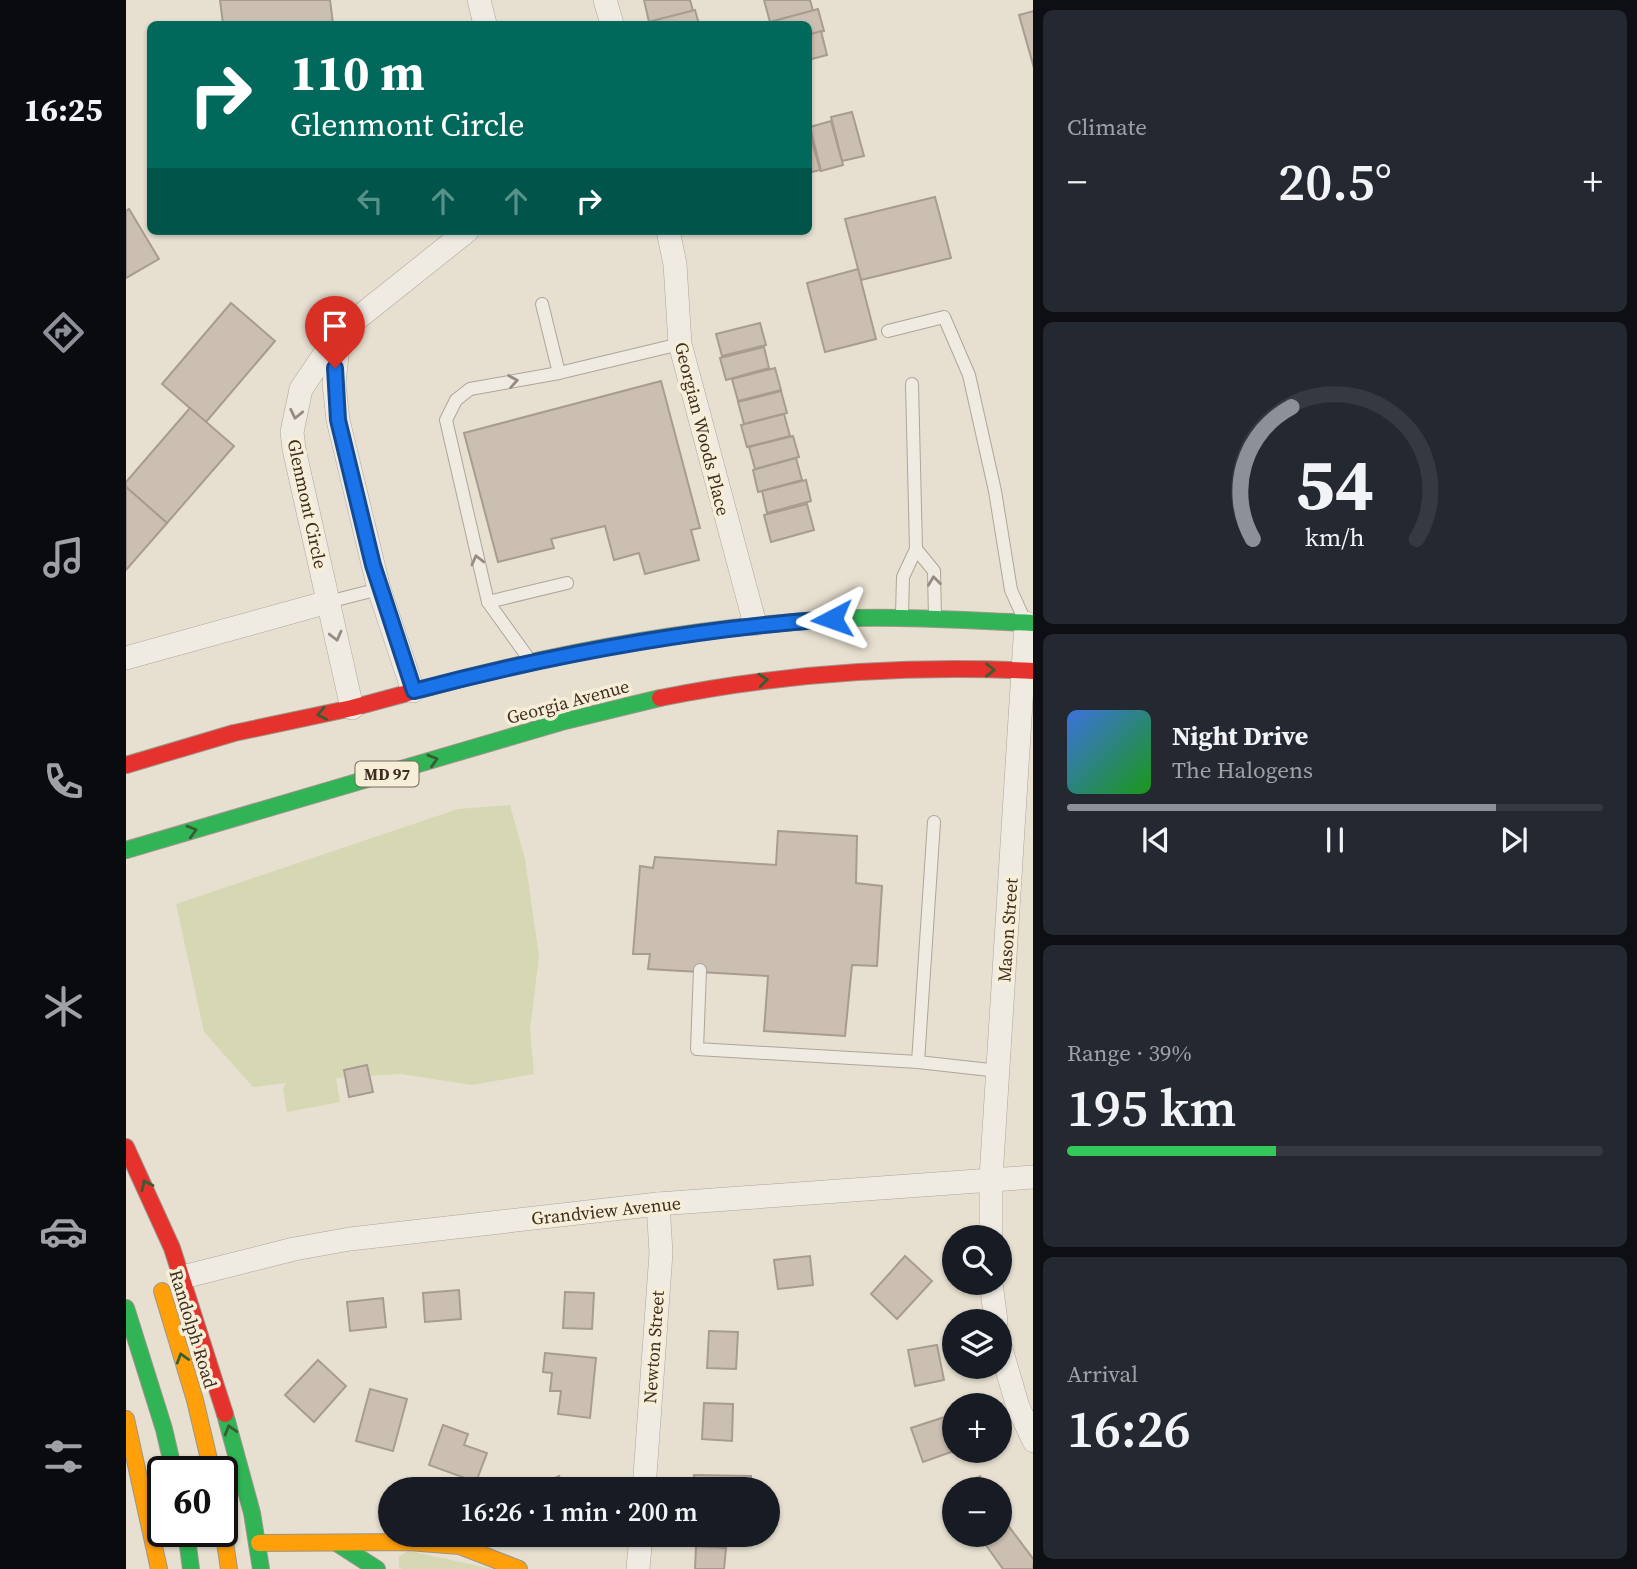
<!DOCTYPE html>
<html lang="en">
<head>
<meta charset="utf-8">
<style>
	:root { --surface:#171b24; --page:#242831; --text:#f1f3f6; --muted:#9ea1a6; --line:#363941; --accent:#8c9099 }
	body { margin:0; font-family:"Source Serif 4",serif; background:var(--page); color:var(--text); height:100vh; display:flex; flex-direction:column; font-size:26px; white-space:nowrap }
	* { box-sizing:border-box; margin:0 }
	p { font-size:23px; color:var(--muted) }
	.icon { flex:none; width:38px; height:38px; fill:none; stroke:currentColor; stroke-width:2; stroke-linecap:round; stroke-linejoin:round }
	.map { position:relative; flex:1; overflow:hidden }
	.sheet { display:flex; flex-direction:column; gap:10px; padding:10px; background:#0d0f14; width:604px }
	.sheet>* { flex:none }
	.banner { position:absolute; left:21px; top:21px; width:665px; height:214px; border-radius:10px; box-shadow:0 2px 5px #0004; background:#00695c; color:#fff; overflow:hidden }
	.fabs { position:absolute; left:816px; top:1225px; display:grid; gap:14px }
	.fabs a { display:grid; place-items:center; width:70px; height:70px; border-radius:50%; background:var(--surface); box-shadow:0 2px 5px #0004; font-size:35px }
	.speed { position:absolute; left:21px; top:1456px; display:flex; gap:14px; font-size:35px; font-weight:700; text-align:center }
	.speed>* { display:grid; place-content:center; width:91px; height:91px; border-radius:50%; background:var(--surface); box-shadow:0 2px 5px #0004; line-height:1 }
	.speed .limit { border:4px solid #111; border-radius:10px; background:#fff; color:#111 }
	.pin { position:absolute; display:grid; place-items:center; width:60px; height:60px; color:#fff; margin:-72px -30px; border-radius:50% 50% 50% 0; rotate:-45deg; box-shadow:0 0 7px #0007 }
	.pin .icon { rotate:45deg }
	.me { position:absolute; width:77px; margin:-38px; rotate:266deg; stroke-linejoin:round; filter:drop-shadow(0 0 5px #0008) }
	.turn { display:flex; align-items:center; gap:24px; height:147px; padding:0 28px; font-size:32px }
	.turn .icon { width:91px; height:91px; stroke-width:2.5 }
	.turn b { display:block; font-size:49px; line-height:60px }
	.lanes { display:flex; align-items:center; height:66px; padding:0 28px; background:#0003; justify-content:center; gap:35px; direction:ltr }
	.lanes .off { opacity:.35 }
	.big { font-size:52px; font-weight:600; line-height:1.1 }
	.sheet .tile { flex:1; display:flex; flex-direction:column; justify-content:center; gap:10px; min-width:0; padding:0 24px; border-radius:10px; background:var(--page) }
	.sheet .dial { align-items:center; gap:0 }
	.dial svg { height:182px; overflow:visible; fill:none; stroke:var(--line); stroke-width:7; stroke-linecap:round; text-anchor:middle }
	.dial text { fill:var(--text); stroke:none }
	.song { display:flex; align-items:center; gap:21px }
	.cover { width:84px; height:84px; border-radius:10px; background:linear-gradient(135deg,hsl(220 70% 55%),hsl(120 70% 35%)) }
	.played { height:7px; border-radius:4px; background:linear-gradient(90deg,var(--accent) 80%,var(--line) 80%) }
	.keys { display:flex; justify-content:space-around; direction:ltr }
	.heat { display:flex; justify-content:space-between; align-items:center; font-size:38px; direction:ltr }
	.charge { height:10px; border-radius:5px; background:linear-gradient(90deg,#34c759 39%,var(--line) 0) }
	.trip { position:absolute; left:252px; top:1477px; width:402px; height:70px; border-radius:35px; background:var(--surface); box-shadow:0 2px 5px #0004; font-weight:600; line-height:70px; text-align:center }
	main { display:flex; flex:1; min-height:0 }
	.tabs { display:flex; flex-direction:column; width:126px; justify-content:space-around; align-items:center; background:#090b0e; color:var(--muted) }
	.tabs .icon { width:49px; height:49px }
	.tabs .current { color:var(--accent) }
	.tabs b { font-size:32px; color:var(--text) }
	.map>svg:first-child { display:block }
	.green { fill:#d6d7b3 }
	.building { fill:#cbbfb2; stroke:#a89c90; stroke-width:2 }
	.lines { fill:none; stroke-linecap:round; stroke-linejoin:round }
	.lane-casing { stroke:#ada599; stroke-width:14 }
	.street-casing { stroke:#ada599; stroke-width:24 }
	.fast-casing { stroke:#9c958a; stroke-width:18 }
	.slow-casing { stroke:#9c958a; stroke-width:18 }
	.jam-casing { stroke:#9c958a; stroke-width:18 }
	.lane { stroke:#efebe3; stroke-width:12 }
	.street { stroke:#efebe3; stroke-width:23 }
	.fast { stroke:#30b455; stroke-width:16 }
	.slow { stroke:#ff9f0a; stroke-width:16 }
	.jam { stroke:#e5322d; stroke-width:16 }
	.oneway { stroke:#968c82 }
	.oneway2 { stroke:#385d33 }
	.route-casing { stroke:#114b97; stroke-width:18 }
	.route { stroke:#1a73e8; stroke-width:12 }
	.labels { text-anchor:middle; stroke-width:7; stroke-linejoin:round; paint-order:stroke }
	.shield { fill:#f7eed8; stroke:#756857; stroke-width:2 }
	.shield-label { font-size:16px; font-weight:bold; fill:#3d2e20 }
	.street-label { font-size:18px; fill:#3d2e20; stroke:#f7eed8 }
</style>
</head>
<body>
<main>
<nav class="tabs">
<b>16:25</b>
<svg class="icon current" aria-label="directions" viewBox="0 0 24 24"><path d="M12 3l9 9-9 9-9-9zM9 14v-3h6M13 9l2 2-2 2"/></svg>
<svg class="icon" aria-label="music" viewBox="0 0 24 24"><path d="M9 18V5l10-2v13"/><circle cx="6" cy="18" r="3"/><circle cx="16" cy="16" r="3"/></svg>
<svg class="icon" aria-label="phone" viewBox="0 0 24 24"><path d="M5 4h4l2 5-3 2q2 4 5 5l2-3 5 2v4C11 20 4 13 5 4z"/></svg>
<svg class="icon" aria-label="climate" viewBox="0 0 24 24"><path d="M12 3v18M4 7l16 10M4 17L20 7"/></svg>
<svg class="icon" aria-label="car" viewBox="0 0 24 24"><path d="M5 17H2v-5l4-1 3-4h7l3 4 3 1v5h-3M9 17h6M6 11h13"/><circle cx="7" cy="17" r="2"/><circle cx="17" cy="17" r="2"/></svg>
<svg class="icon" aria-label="filters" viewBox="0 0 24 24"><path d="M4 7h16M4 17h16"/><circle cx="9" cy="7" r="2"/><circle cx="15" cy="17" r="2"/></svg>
</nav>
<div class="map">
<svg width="908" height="1569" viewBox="0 0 908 1569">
	<rect width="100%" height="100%" fill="#e7e0d1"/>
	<!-- green -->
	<g class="green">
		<path d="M384 805 399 859 413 956 404 1030 408 1074 346 1085 275 1074 210 1078 214 1102 161 1112 157 1089 160 1083 127 1087 78 1032 50 904 332 809Z"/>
		<path d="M283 1551 367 1569H276L273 1567V1556Z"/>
	</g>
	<!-- building -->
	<g class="building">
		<path d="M94 0H204L207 24H97Z"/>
		<path d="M518 0H564L567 11 523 22Z"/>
		<path d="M638 0H684L687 11 644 22Z"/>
		<path d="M692 9 698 31 682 35V24H649L648 21Z"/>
		<path d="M569 10 573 24H526V21Z"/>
		<path d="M908 11V68L893 15Z"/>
		<path d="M695 31 701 55 682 60V35Z"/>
		<path d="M726 112 738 156 716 161 705 117Z"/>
		<path d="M705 121 717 165 695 171 684 127Z"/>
		<path d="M682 127 694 170 682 173Z"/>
		<path d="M809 197 825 258 735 280 719 219Z"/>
		<path d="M3 209 33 259 0 278V211Z"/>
		<path d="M732 269 750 339 699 352 681 283Z"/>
		<path d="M105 303 149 341 80 422 36 384Z"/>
		<path d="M634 323 640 345 596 356 590 334Z"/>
		<path d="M638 347 643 368 600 380 594 358Z"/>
		<path d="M649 368 655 390 612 401 606 379Z"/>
		<path d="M535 381 574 528 565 530 573 560 519 574 513 553 488 560 479 526 425 539 428 548 372 562 338 433Z"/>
		<path d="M655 391 661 413 618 424 612 402Z"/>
		<path d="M64 408 108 446 41 523 0 487V482Z"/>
		<path d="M658 414 664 436 621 447 615 425Z"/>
		<path d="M667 436 673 457 629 469 623 447Z"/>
		<path d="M670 458 676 480 632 492 627 470Z"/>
		<path d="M680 480 685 501 641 513 636 491Z"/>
		<path d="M0 487 41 523 0 570Z"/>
		<path d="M681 504 688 530 645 542 638 515Z"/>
		<path d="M652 831 731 836 730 883 756 886 751 966 726 965 719 1036 638 1031 642 976 522 969 524 954H507L514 866 527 868 529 857 650 865Z"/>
		<path d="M241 1065 247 1092 223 1097 218 1070Z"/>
		<path d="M684 1256 687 1285 652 1289 648 1260Z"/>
		<path d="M779 1256 806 1281 771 1319 745 1294Z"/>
		<path d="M333 1290 335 1319 299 1322 297 1293Z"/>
		<path d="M439 1292 468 1293 466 1329 437 1328Z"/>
		<path d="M257 1298 260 1327 224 1331 221 1302Z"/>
		<path d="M583 1331 612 1332 610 1369 581 1368Z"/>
		<path d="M811 1345 818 1380 789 1386 782 1350Z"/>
		<path d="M419 1353 470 1358 464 1418 432 1414 435 1391H424L426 1373 417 1372Z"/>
		<path d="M192 1360 220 1386 188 1422 159 1395Z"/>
		<path d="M244 1389 281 1399 267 1451 230 1441Z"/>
		<path d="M578 1403 607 1404 606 1441 576 1439Z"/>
		<path d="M828 1414V1451L797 1462 785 1428Z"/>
		<path d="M317 1425 342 1434 338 1445 361 1453 350 1482 303 1465Z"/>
		<path d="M568 1475 625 1476V1489H567Z"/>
		<path d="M433 1476 440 1489H406Z"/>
		<path d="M854 1476 861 1489H831Z"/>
		<path d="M881 1524 908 1560 907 1569H877L857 1541 866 1535H873V1530Z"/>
		<path d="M570 1546 600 1548 598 1569H569Z"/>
	</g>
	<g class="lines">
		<defs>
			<g id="lane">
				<path d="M416 304 433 373"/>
				<path d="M762 331 818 317 843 375 869 491 885 590 898 619"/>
				<path d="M790 549 808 571 809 618"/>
				<path d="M202 602 253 589"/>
				<path d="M362 602 441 583"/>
				<path d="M776 615 777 577 790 549 786 384"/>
				<path d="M403 659 362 602 320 420 330 400 344 389 433 373 554 344"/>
				<path d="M808 822 792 1062 873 1071"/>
				<path d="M574 970 571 1049 792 1062"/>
			</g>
			<g id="street">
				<path d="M353 0 359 24"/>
				<path d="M479 0 486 24"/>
				<path d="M542 231 549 264 554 344 629 624"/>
				<path d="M213 336 208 384 212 420 253 589 287 691"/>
				<path d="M0 658 202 602"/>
				<path d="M226 708 168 449 166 432 175 389 213 333 341 231"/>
				<path d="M865 1237V1178L900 623"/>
				<path d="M57 1277 168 1249 224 1239 532 1204 908 1177"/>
				<path d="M865 1283 870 1321"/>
				<path d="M873 1342 892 1407 908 1441"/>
				<path d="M518 1489 535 1253 532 1204"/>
				<path d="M512 1569 515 1535"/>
			</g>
			<g id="fast">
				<path d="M304 687C441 650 585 625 727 618 787 616 848 621 908 623"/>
				<path d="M0 850 435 722 534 698"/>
				<path d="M0 1308 38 1429 48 1472"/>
				<path d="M99 1414 126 1513 135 1569"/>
				<path d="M60 1531 65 1569"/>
				<path d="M212 1544 251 1569"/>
			</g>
			<g id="slow">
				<path d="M36 1291 69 1400 86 1472"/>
				<path d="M0 1419 33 1569"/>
				<path d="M96 1522 103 1569"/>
				<path d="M133 1543 282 1542 334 1546 393 1569"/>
			</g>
			<g id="jam">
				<path d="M534 698C658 673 782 665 908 671"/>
				<path d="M0 765 108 733 226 708 304 687"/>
				<path d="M0 1147 46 1248 99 1414"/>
			</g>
		</defs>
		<!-- lane casing -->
		<use href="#lane" class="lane-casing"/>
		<!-- street casing -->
		<use href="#street" class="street-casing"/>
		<!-- fast casing -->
		<use href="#fast" class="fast-casing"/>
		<!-- slow casing -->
		<use href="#slow" class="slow-casing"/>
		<!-- jam casing -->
		<use href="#jam" class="jam-casing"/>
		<!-- lane -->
		<use href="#lane" class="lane"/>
		<!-- street -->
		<use href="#street" class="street"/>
		<!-- fast -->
		<use href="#fast" class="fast"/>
		<!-- slow -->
		<use href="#slow" class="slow"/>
		<!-- jam -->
		<use href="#jam" class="jam"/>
	</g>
	<!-- one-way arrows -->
	<defs><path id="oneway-chevron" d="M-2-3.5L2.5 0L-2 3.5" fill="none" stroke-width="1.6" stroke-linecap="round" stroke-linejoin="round" transform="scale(1.75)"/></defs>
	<g class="oneway">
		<use href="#oneway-chevron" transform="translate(387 381) rotate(-10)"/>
		<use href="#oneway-chevron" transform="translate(170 414) rotate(102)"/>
		<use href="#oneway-chevron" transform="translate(351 560) rotate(-104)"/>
		<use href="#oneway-chevron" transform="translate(808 581) rotate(-97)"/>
		<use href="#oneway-chevron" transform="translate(210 636) rotate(76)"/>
	</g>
	<g class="oneway2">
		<use href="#oneway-chevron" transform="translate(864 670)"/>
		<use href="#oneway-chevron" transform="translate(637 680) rotate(-6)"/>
		<use href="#oneway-chevron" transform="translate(196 714) rotate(168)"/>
		<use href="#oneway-chevron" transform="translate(307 760) rotate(-17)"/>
		<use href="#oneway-chevron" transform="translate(66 831) rotate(-16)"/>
		<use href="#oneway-chevron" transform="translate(20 1185) rotate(-116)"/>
		<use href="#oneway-chevron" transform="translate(56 1358) rotate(-107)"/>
		<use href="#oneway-chevron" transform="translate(104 1430) rotate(-106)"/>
	</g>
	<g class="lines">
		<defs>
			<path id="route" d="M209 368 212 420 247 565 288 691C424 655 564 629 706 619"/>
		</defs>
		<!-- route casing -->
		<use href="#route" class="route-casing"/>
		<!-- route -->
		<use href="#route" class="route"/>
	</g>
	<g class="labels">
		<!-- shield labels -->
		<rect class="shield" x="229.5" y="761.5" width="63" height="25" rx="5"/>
		<g class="shield-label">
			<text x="261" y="780">MD 97</text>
		</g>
		<!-- street labels -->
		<g class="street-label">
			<text transform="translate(576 429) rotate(76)" y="6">Georgian Woods Place</text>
			<text transform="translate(181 504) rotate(78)" y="6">Glenmont Circle</text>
			<text transform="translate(442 702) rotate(-15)" y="6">Georgia Avenue</text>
			<text transform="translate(882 930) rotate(-86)" y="6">Mason Street</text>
			<text transform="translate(480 1211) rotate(-6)" y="6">Grandview Avenue</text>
			<text transform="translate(67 1329) rotate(73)" y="6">Randolph Road</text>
			<text transform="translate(528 1347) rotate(-86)" y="6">Newton Street</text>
		</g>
	</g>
</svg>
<div class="fabs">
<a><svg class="icon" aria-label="search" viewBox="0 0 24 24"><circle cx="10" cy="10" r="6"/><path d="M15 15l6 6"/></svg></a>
<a><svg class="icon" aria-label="layers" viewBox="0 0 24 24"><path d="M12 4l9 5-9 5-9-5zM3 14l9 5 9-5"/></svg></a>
<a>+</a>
<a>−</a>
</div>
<div class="speed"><div class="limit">60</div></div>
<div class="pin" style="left:209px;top:368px;background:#d93025"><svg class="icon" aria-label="arrive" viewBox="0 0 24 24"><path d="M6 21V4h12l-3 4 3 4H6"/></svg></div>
<svg class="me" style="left:706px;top:619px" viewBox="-20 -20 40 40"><path d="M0-17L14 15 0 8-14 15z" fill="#1a73e8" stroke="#fff" stroke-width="4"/></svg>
<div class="trip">16:26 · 1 min · 200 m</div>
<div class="banner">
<div class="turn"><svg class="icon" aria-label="right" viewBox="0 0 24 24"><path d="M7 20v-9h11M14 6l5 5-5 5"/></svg><div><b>110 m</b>Glenmont Circle</div></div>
<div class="lanes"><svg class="icon off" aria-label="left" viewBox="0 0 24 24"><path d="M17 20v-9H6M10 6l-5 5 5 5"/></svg><svg class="icon off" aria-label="ahead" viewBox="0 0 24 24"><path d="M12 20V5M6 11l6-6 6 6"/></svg><svg class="icon off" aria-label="ahead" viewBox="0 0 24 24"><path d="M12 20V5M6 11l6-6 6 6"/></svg><svg class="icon" aria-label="right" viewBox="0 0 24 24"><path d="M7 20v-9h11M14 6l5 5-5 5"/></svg></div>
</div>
</div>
<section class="sheet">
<div class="tile"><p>Climate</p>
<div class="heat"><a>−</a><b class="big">20.5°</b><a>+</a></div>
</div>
<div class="tile dial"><svg viewBox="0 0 100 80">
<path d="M14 69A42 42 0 1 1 86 69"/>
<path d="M14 69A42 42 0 0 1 31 11" stroke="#8c9099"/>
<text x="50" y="56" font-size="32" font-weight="700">54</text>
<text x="50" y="72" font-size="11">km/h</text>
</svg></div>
<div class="tile">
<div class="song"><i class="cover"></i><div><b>Night Drive</b><p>The Halogens</p></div></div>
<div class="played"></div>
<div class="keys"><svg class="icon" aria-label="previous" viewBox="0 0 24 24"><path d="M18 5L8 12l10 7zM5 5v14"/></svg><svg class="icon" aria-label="pause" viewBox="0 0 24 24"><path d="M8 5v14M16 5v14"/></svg><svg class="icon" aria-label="next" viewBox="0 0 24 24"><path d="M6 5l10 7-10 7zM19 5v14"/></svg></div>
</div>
<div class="tile"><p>Range · 39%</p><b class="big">195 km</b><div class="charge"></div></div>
<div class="tile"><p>Arrival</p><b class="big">16:26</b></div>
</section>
</main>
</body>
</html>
